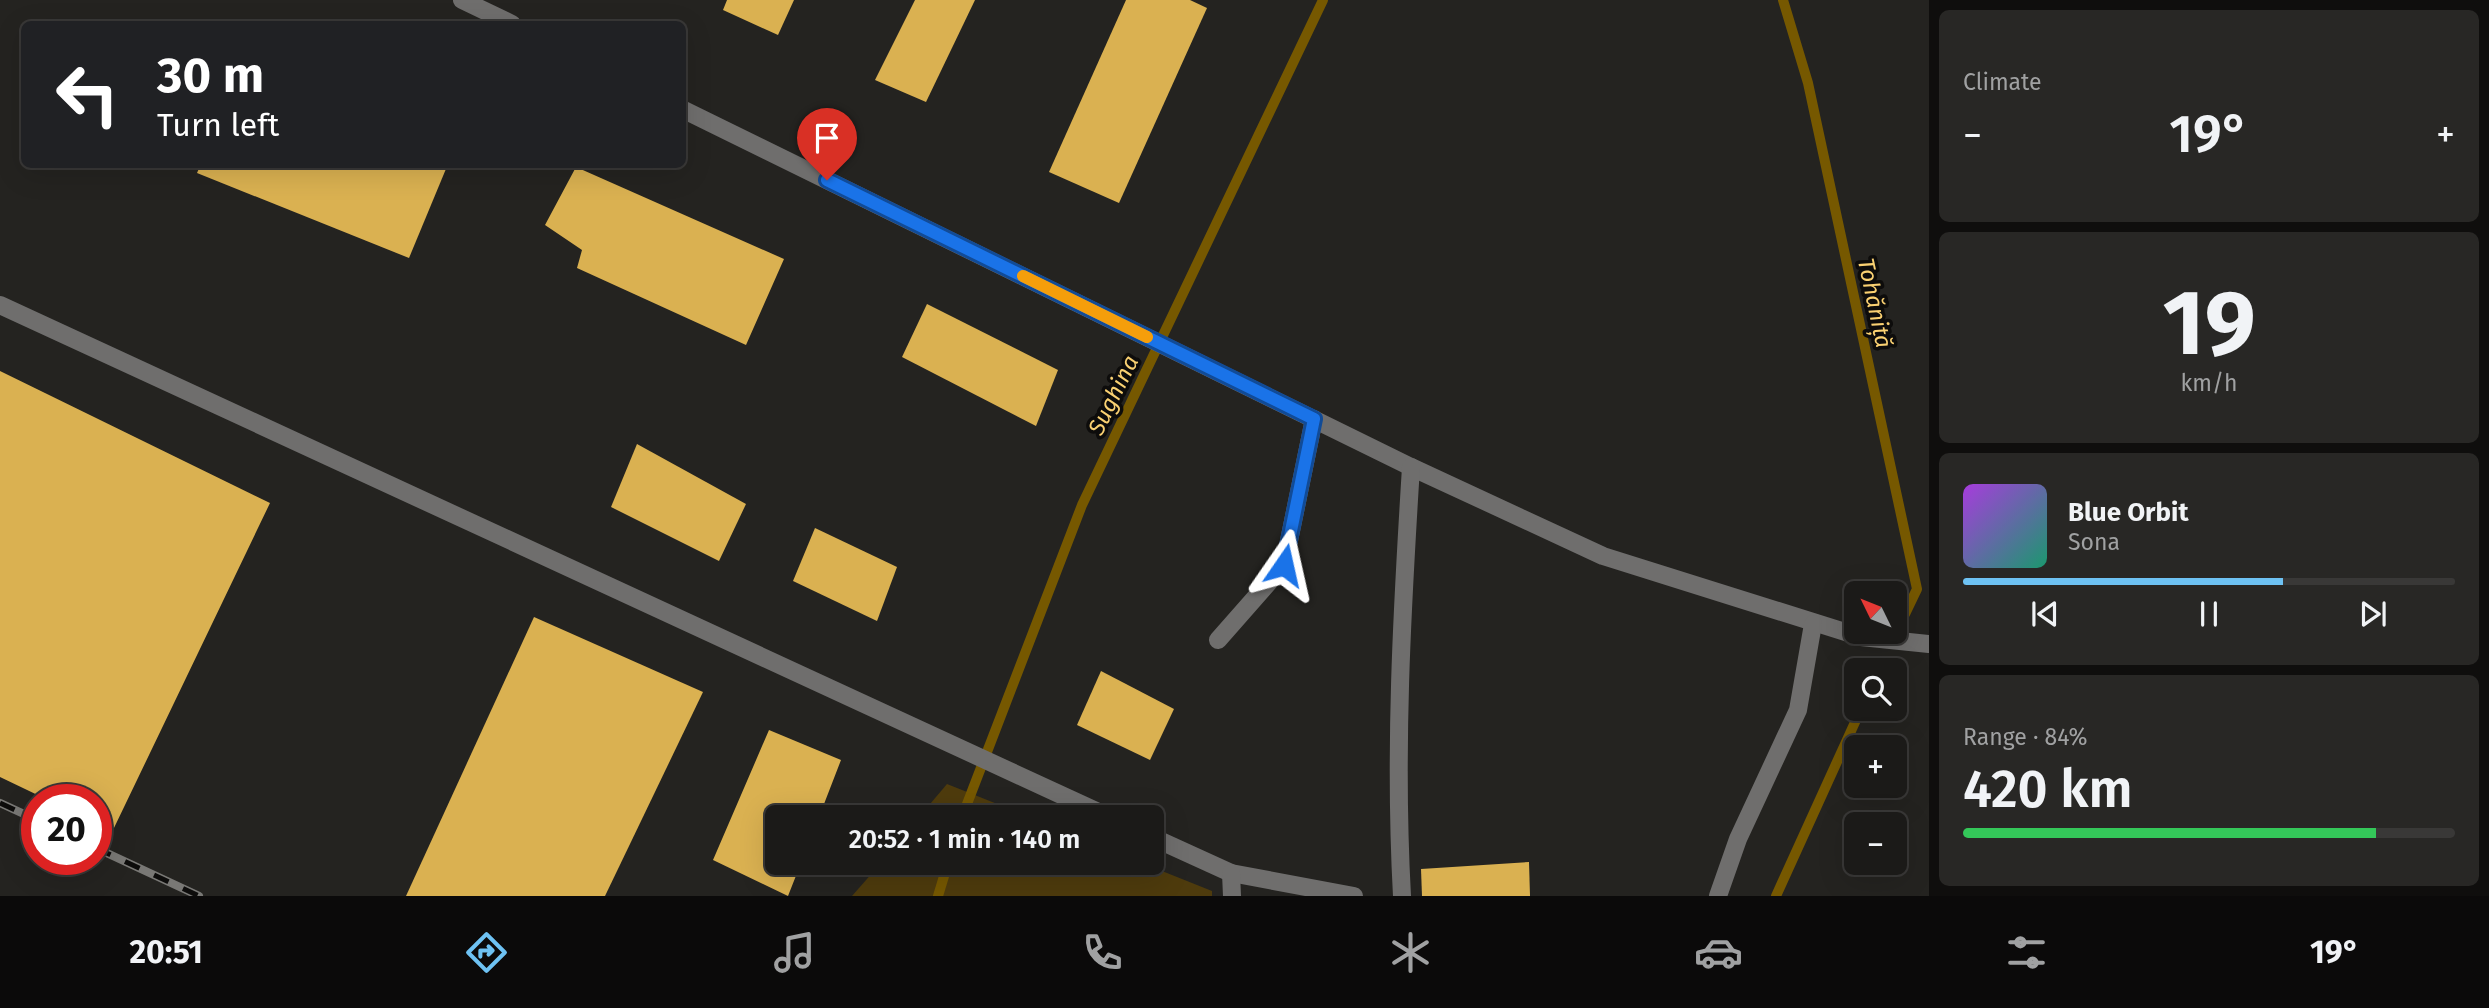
<!DOCTYPE html>
<html lang="en">
<head>
<meta charset="utf-8">
<style>
	:root { --surface:#1b1a18; --page:#282725; --text:#f1f3f6; --muted:#a0a1a2; --line:#393837; --accent:#6ec2f3 }
	body { margin:0; font-family:"Fira Sans",sans-serif; background:var(--page); color:var(--text); height:100vh; display:flex; flex-direction:column; font-size:26px; white-space:nowrap }
	* { box-sizing:border-box; margin:0 }
	p { font-size:23px; color:var(--muted) }
	.icon { flex:none; width:38px; height:38px; fill:none; stroke:currentColor; stroke-width:2; stroke-linecap:round; stroke-linejoin:round }
	.map { position:relative; flex:1; overflow:hidden }
	.details { display:flex; flex-direction:column; gap:10px; padding:10px; background:#0f0e0d; width:560px }
	.details>* { flex:none }
	.top-card { position:absolute; left:21px; top:21px; width:665px; height:147px; border-radius:10px; box-shadow:0 7px 28px #0002,0 0 0 2px var(--line); background:#202124; color:#fff; overflow:hidden }
	.needle { width:46px; rotate:313deg }
	.fabs { position:absolute; left:1844px; top:581px; display:grid; gap:14px }
	.fabs a { display:grid; place-items:center; width:63px; height:63px; border-radius:10px; background:var(--surface); box-shadow:0 7px 28px #0002,0 0 0 2px var(--line); font-size:35px }
	.speed { position:absolute; left:21px; top:784px; display:flex; gap:14px; font-size:35px; font-weight:700; text-align:center }
	.speed>* { display:grid; place-content:center; width:91px; height:91px; border-radius:50%; background:var(--surface); box-shadow:0 7px 28px #0002,0 0 0 2px var(--line); line-height:1 }
	.speed .limit { border:10px solid #d22; background:#fff; color:#111 }
	.pin { position:absolute; display:grid; place-items:center; width:60px; height:60px; color:#fff; margin:-72px -30px; border-radius:50% 50% 50% 0; rotate:-45deg; box-shadow:0 0 7px #0007 }
	.pin .icon { rotate:45deg }
	.me { position:absolute; width:77px; margin:-38px; rotate:11deg; stroke-linejoin:round; filter:drop-shadow(0 0 5px #0008) }
	.turn { display:flex; align-items:center; gap:24px; height:147px; padding:0 21px; font-size:32px }
	.turn .icon { width:91px; height:91px; stroke-width:2.5 }
	.turn b { display:block; font-size:49px; line-height:60px }
	.big { font-size:52px; font-weight:600; line-height:1.1 }
	.details .card { flex:1; display:flex; flex-direction:column; justify-content:center; gap:10px; min-width:0; padding:0 24px; border-radius:10px; background:var(--page) }
	.details .dial { align-items:center; gap:0 }
	.dial b { font-size:91px; line-height:1 }
	.song { display:flex; align-items:center; gap:21px }
	.cover { width:84px; height:84px; border-radius:10px; background:linear-gradient(135deg,hsl(280 70% 55%),hsl(160 70% 35%)) }
	.played { height:7px; border-radius:4px; background:linear-gradient(90deg,var(--accent) 65%,var(--line) 65%) }
	.keys { display:flex; justify-content:space-around; direction:ltr }
	.heat { display:flex; justify-content:space-between; align-items:center; font-size:38px; direction:ltr }
	.charge { height:10px; border-radius:5px; background:linear-gradient(90deg,#34c759 84%,var(--line) 0) }
	.trip { position:absolute; left:765px; top:805px; width:399px; height:70px; border-radius:10px; background:var(--surface); box-shadow:0 7px 28px #0002,0 0 0 2px var(--line); font-weight:600; line-height:70px; text-align:center }
	.tabs { display:flex; height:112px; justify-content:space-around; align-items:center; background:#0b0a0a; color:var(--muted) }
	.tabs .icon { width:49px; height:49px }
	.tabs .on { color:var(--accent) }
	.tabs b { font-size:32px; color:var(--text) }
	main { display:flex; flex:1; min-height:0 }
	.map>svg:first-child { display:block }
	.green { fill:#4e3b0d }
	.lines { fill:none; stroke-linecap:round; stroke-linejoin:round }
	.stream { stroke:#765800; stroke-width:10 }
	.building { fill:#dab151 }
	.minor { stroke:#6f6e6d; stroke-width:18 }
	.rail-casing { stroke:#797875; stroke-width:8 }
	.rail { stroke:#0d0c0b; stroke-width:5; stroke-dasharray:16; stroke-linecap:butt }
	.route-casing { stroke:#114b97; stroke-width:18 }
	.route { stroke:#1a73e8; stroke-width:12 }
	.slow { stroke:#f59e0b; stroke-width:12 }
	.labels { text-anchor:middle; stroke-width:7; stroke-linejoin:round; paint-order:stroke }
	.water-label { font-size:23px; font-style:italic; fill:#fad172; stroke:#0d0c0b }
</style>
</head>
<body>
<main>
<div class="map">
<svg width="1929" height="896" viewBox="0 0 1929 896">
	<rect width="100%" height="100%" fill="#242320"/>
	<!-- green -->
	<g class="green">
		<path d="M947 784 1030 817H919Z"/>
		<path d="M881 863H1142L1212 891V896H852Z"/>
	</g>
	<g class="lines">
		<!-- stream -->
		<g class="stream">
			<path d="M1783 0 1808 83 1917 589 1905 614"/>
			<path d="M1879 670 1881 666"/>
			<path d="M962 817 1082 505 1323 0"/>
			<path d="M938 896 948 863"/>
			<path d="M1776 896 1861 709"/>
		</g>
	</g>
	<!-- building -->
	<g class="building">
		<path d="M727 0H794L778 35 723 10Z"/>
		<path d="M915 0H975L926 102 875 80Z"/>
		<path d="M1126 0H1190L1207 8 1119 203 1049 172Z"/>
		<path d="M201 164H448L409 258 197 173Z"/>
		<path d="M576 167 784 259 746 345 577 268 582 250 545 225Z"/>
		<path d="M927 304 1058 370 1036 426 902 357Z"/>
		<path d="M0 371 270 503 113 830 96 822V800H48L0 777Z"/>
		<path d="M637 444 746 504 719 561 611 507Z"/>
		<path d="M815 528 897 567 877 621 793 581Z"/>
		<path d="M534 617 703 692 605 896H406Z"/>
		<path d="M1101 671 1174 709 1150 760 1077 725Z"/>
		<path d="M769 730 841 760 819 817H777V863H801L788 896 713 860Z"/>
		<path d="M1529 862 1530 896H1422L1421 869Z"/>
	</g>
	<g class="lines">
		<!-- minor -->
		<g class="minor">
			<path d="M462 0 512 24"/>
			<path d="M682 109 1411 467 1603 556 1861 637 1929 644"/>
			<path d="M0 305 1109 817"/>
			<path d="M1218 640 1284 565 1314 419"/>
			<path d="M1152 837 1231 873 1354 896"/>
			<path d="M1231 873 1232 896"/>
			<path d="M1402 896C1394 751 1402 611 1411 467"/>
			<path d="M1718 896 1738 839 1798 710 1813 624"/>
		</g>
		<defs>
			<g id="rail">
				<path d="M0 803 37 820"/>
				<path d="M96 848 199 896"/>
			</g>
		</defs>
		<!-- rail casing -->
		<use href="#rail" class="rail-casing"/>
		<!-- rail -->
		<use href="#rail" class="rail"/>
	</g>
	<g class="lines">
		<defs>
			<path id="route" d="M827 180 1314 419 1284 565"/>
		</defs>
		<!-- route casing -->
		<use href="#route" class="route-casing"/>
		<!-- route -->
		<use href="#route" class="route"/>
		<!-- slow -->
		<path class="slow" d="M1023 276 1147 337"/>
	</g>
	<g class="labels">
		<!-- water labels -->
		<g class="water-label">
			<text transform="translate(1875 303) rotate(78)" y="8">Tohăniță</text>
			<text transform="translate(1113 395) rotate(-64)" y="8">Sughina</text>
		</g>
	</g>
</svg>
<div class="fabs">
<a><svg class="needle" viewBox="-14 -14 28 28"><path d="M0-13l5 13h-10z" fill="#e53935"/><path d="M0 13l5-13h-10z" fill="#a0a1a2"/></svg></a>
<a><svg class="icon" aria-label="search" viewBox="0 0 24 24"><circle cx="10" cy="10" r="6"/><path d="M15 15l6 6"/></svg></a>
<a>+</a>
<a>−</a>
</div>
<div class="speed"><div class="limit">20</div></div>
<div class="pin" style="left:827px;top:180px;background:#d93025"><svg class="icon" aria-label="arrive" viewBox="0 0 24 24"><path d="M6 21V4h12l-3 4 3 4H6"/></svg></div>
<svg class="me" style="left:1284px;top:565px" viewBox="-20 -20 40 40"><path d="M0-17L14 15 0 8-14 15z" fill="#1a73e8" stroke="#fff" stroke-width="4"/></svg>
<div class="trip">20:52 · 1 min · 140 m</div>
<div class="top-card">
<div class="turn"><svg class="icon" aria-label="left" viewBox="0 0 24 24"><path d="M17 20v-9H6M10 6l-5 5 5 5"/></svg><div><b>30 m</b>Turn left</div></div>
</div>
</div>
<section class="details">
<div class="card"><p>Climate</p>
<div class="heat"><a>−</a><b class="big">19°</b><a>+</a></div>
</div>
<div class="card dial"><b>19</b><p>km/h</p></div>
<div class="card">
<div class="song"><i class="cover"></i><div><b>Blue Orbit</b><p>Sona</p></div></div>
<div class="played"></div>
<div class="keys"><svg class="icon" aria-label="previous" viewBox="0 0 24 24"><path d="M18 5L8 12l10 7zM5 5v14"/></svg><svg class="icon" aria-label="pause" viewBox="0 0 24 24"><path d="M8 5v14M16 5v14"/></svg><svg class="icon" aria-label="next" viewBox="0 0 24 24"><path d="M6 5l10 7-10 7zM19 5v14"/></svg></div>
</div>
<div class="card"><p>Range · 84%</p><b class="big">420 km</b><div class="charge"></div></div>
</section>
</main>
<nav class="tabs">
<b>20:51</b>
<svg class="icon on" aria-label="directions" viewBox="0 0 24 24"><path d="M12 3l9 9-9 9-9-9zM9 14v-3h6M13 9l2 2-2 2"/></svg>
<svg class="icon" aria-label="music" viewBox="0 0 24 24"><path d="M9 18V5l10-2v13"/><circle cx="6" cy="18" r="3"/><circle cx="16" cy="16" r="3"/></svg>
<svg class="icon" aria-label="phone" viewBox="0 0 24 24"><path d="M5 4h4l2 5-3 2q2 4 5 5l2-3 5 2v4C11 20 4 13 5 4z"/></svg>
<svg class="icon" aria-label="climate" viewBox="0 0 24 24"><path d="M12 3v18M4 7l16 10M4 17L20 7"/></svg>
<svg class="icon" aria-label="car" viewBox="0 0 24 24"><path d="M5 17H2v-5l4-1 3-4h7l3 4 3 1v5h-3M9 17h6M6 11h13"/><circle cx="7" cy="17" r="2"/><circle cx="17" cy="17" r="2"/></svg>
<svg class="icon" aria-label="filters" viewBox="0 0 24 24"><path d="M4 7h16M4 17h16"/><circle cx="9" cy="7" r="2"/><circle cx="15" cy="17" r="2"/></svg>
<b>19°</b>
</nav>
</body>
</html>
